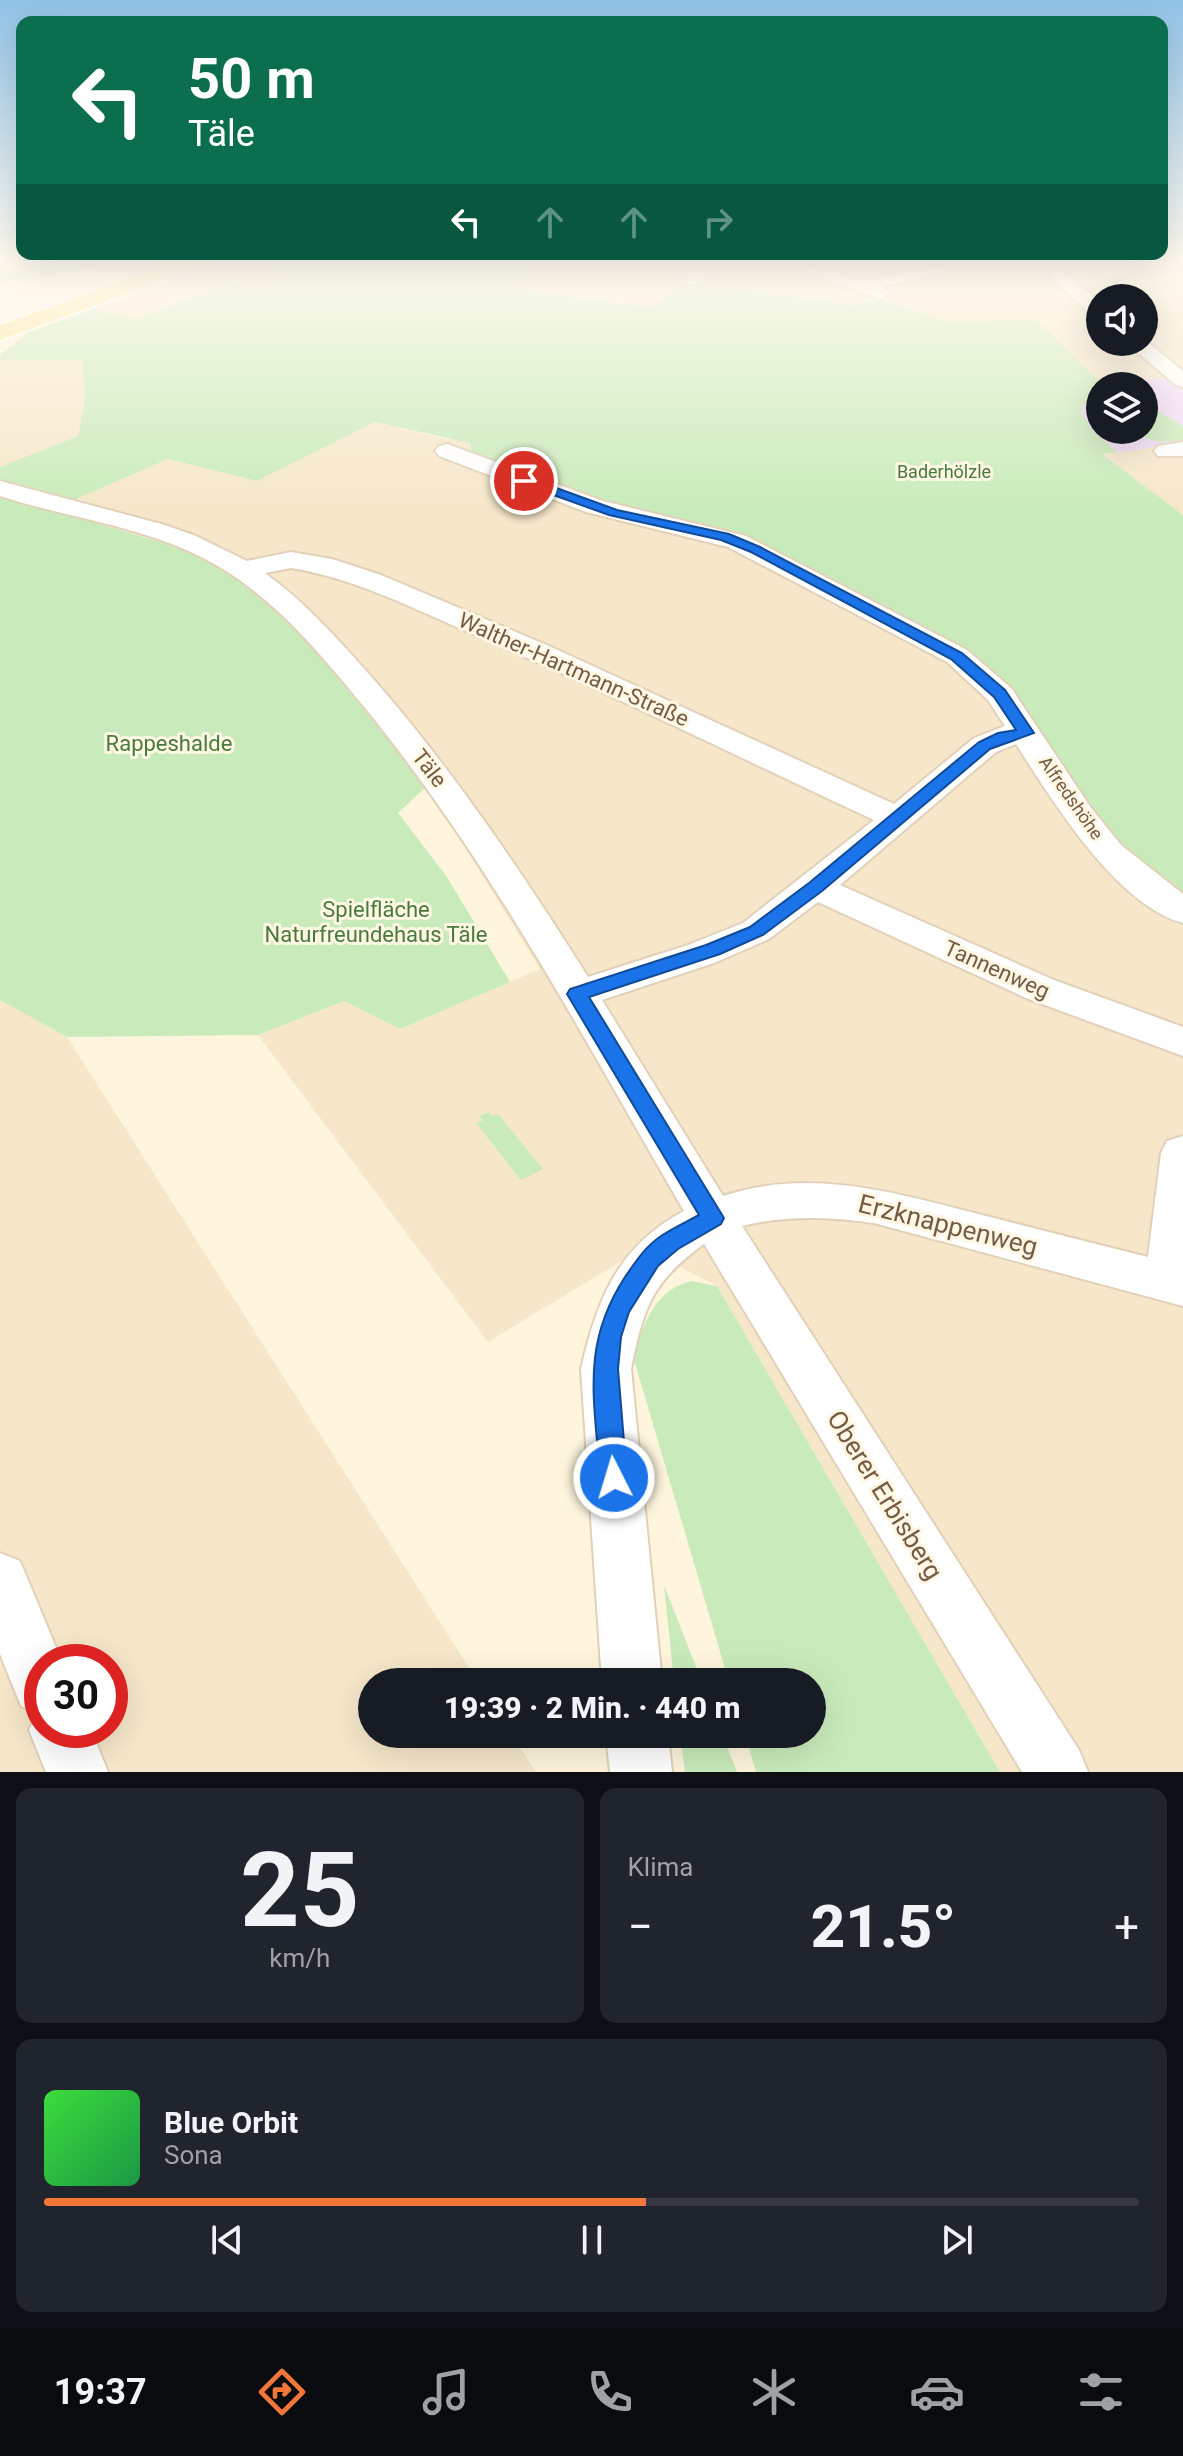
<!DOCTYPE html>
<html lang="de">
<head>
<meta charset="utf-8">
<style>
	:root { --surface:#171b24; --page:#20242c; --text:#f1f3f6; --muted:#9ea1a6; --line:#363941; --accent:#f27637 }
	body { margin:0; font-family:Roboto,sans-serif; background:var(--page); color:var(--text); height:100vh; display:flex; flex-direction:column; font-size:30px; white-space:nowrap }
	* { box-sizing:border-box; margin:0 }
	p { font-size:26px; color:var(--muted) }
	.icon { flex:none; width:44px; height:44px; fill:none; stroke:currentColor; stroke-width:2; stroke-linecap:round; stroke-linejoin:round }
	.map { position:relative; height:1772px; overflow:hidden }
	.side { display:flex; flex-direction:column; gap:16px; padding:16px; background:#0d0f14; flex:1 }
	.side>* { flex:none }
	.top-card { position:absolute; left:16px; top:16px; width:1152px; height:244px; border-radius:16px; box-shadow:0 8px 32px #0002; background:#0b6e4f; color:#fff; overflow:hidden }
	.controls { position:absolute; left:1086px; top:284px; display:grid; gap:16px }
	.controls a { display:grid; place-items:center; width:72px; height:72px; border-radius:50%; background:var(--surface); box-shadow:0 8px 32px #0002; font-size:40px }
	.speed { position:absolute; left:24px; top:1644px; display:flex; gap:16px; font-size:40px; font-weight:700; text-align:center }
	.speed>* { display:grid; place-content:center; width:104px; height:104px; border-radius:50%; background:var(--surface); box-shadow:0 8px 32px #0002; line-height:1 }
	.speed .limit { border:12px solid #d22; background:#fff; color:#111 }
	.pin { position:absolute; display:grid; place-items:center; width:68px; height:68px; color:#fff; margin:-34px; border:4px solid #fff; border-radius:50%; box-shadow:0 2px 8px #0007 }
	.me { position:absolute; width:88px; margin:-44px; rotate:355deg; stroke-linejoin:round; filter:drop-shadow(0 0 6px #0008) }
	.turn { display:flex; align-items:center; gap:28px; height:168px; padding:0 40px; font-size:36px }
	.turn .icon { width:104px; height:104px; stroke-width:2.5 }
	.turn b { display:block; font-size:56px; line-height:68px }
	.lanes { display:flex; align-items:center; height:76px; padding:0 40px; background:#0003; justify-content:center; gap:40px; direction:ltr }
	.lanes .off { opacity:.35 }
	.big { font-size:60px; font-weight:800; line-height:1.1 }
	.side .tile { flex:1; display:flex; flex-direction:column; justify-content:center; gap:12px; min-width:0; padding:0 28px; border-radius:16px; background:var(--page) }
	.side .dial { align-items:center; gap:0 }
	.dial b { font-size:104px; line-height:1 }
	.song { display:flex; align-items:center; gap:24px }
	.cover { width:96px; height:96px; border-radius:12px; background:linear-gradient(135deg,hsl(120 70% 55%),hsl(140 70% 35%)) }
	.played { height:8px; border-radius:4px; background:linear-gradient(90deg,var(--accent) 55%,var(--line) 55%) }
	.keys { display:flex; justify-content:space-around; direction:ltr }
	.heat { display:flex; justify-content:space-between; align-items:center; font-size:44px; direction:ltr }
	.side .tiles { flex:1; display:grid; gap:16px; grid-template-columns:1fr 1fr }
	.tile:last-child { grid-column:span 2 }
	.trip { position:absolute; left:358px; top:1668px; width:468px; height:80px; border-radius:40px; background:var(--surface); box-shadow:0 8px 32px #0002; font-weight:800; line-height:80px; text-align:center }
	.tabs { display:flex; height:128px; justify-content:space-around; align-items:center; background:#090b0e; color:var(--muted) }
	.tabs .icon { width:56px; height:56px }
	.tabs .selected { color:var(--accent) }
	.tabs b { font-size:36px; color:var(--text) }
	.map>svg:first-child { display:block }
	.residential { fill:#f6e7ca; fill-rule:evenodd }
	.education { fill:#f1daf9; fill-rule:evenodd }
	.green { fill:#c9ebbb }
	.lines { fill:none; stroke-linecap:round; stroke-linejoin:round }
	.minor-casing { stroke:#e2d1b8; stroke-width:4 }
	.primary-casing { stroke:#fff; stroke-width:4 }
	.minor { fill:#fff; fill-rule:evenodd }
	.primary { fill:#ffe392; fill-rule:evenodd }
	.route { fill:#1a73e8; stroke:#114b97; stroke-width:2 }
	.labels { text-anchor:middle; stroke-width:6; stroke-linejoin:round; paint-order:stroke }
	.far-park-label { font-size:18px; fill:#477b3b; stroke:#fff7e4 }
	.far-street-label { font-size:18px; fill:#745b44; stroke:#fff7e4 }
	.street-label { font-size:22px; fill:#745b44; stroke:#fff7e4 }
	.park-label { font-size:22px; fill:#477b3b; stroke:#fff7e4 }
	.near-street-label { font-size:26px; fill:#745b44; stroke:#fff7e4 }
</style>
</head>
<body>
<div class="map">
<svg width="1183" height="1772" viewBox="0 0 1183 1772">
	<rect width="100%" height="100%" fill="#fef5dc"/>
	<!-- residential -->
	<g class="residential">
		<path d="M219 260H247L241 263 295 275 262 288 230 282 137 319 93 310Z"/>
		<path d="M467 260H1183V388L1166 379 1099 381 1036 320 948 322 878 299 857 306 683 281 651 308 511 287 537 271ZM1100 298H1144V342H1100Z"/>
		<path d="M0 360H83L86 395 78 436 0 467Z"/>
		<path d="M375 422 446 439 465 440 470 443 472 454 710 529 929 633 1183 903V1772H1000L717 1286 643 1248 488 1342 258 1035 344 1001 400 1029 540 969 427 786 312 647 272 606 245 583 201 557 160 541 48 511 168 459 257 481Z"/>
		<path d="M1183 444V515L1101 453Z"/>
		<path d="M0 1000 67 1037 478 1682H372V1734H511L536 1772H0ZM42 1662H110V1730H42Z"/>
	</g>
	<!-- education -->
	<path class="education" d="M1167 379 1183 388V444L1117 452 1093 431 1081 412 1099 381ZM1100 386H1144V430H1100Z"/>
	<!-- green -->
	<g class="green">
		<path d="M0 260H133L0 283Z"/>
		<path d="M212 260H219L102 304 103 306 95 310 137 319 230 282 262 288 294 275 239 263 247 260H373L429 270 448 260H467L538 271 512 288 651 308 683 281 857 306 878 298 948 322 1036 320 1099 381 1081 412 1093 431 1117 452 1102 454 1183 515V903L1108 836 1011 694 834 585 472 454 470 443 375 422 257 481 168 459 69 502 0 479V467L78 436 86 395 82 360H0V355L25 335 30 325Z"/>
		<path d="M1144 402 1183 426V440L1159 442 1118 430H1144Z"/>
		<path d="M0 495 181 548 201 557 245 583 312 647 427 786 398 813 447 877 510 982 400 1029 344 1001 258 1035 67 1037 0 1000Z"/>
		<path d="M489 1112 492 1116 498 1114 543 1169 521 1180 476 1123 483 1121 480 1116Z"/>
		<path d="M691 1281 717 1286 1000 1772H756L745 1734H812V1682H729L632 1353C648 1319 653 1292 691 1281Z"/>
		<path d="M664 1585 702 1682H674Z"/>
		<path d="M680 1734H722L737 1772H685Z"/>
	</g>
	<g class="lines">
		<defs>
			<g id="minor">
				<path d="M235 260 226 266 217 261 218 260Z"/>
				<path d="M712 260H733L699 284H687L684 280 687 276Z"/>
				<path d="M767 260H796L863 281 963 260H1012L1004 265 940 274 882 287 890 293 881 299Z"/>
				<path d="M1032 260H1051L1100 302V318L1093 316Z"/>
				<path d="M1144 339 1183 371V387L1176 385 1125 342H1144Z"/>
				<path d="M1183 442V456H1158L1154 451 1158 446Z"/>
				<path d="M447 444 603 501 746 536 967 650 1011 688 1091 808 1121 845 1183 894V923C1116 905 1052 800 1016 744L996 752 840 885 1054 980 1183 1027V1056L1026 998 818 902 769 939 714 963 602 1000 723 1196C811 1167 895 1193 982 1215 1037 1229 1093 1243 1148 1257L1161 1153 1167 1141 1183 1136V1306L874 1223C829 1217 786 1215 742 1226L1079 1750 1088 1772H1022L704 1244C652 1281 643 1309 631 1369L662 1682H602L581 1369C597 1299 618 1246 684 1211 582 1036 490 860 361 703 317 650 270 593 207 560 143 526 68 518 0 496V481L165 525 196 536 247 561 291 552 332 559 381 575 549 646 894 804 974 738 1005 726 988 700 947 662 728 547 586 512 439 456 435 451 439 446ZM291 568C355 578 414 609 473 634 608 692 740 758 874 820L743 923 688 945 588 977C525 877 459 779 382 689 346 648 309 605 265 573Z"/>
				<path d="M0 1553 20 1561 62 1662H42V1730H91L108 1772H46L29 1730 37 1713 21 1706 0 1654Z"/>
				<path d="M606 1734H668L672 1772H610Z"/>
			</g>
			<path id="primary" d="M178 260H209L207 265 0 340V325Z"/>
		</defs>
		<!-- minor casing -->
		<use href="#minor" class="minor-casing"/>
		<!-- primary casing -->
		<use href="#primary" class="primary-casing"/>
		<!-- minor -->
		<use href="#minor" class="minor"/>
		<!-- primary -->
		<use href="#primary" class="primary"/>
	</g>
	<!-- sky -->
	<linearGradient id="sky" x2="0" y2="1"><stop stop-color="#91c3e8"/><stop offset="0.51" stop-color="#fffaef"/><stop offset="1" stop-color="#fffaef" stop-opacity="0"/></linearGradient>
	<rect width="1183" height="509" fill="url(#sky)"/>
	<!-- route -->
	<path class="route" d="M520 478H529L617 510 729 534 760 547 962 653 1005 690 1034 733 990 749 822 891 763 935 720 954 589 997 724 1218 721 1224 678 1249 658 1266 629 1312 621 1337 618 1369 627 1478 623 1487 614 1491 604 1487 600 1478C595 1400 580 1346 625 1277 636 1261 645 1247 661 1236 673 1228 686 1222 699 1215L567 994 570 989 706 945 750 927 809 883 979 742 998 733 1016 730 994 697 951 659 751 552 721 540 609 515 520 483Z"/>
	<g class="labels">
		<!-- far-park labels -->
		<g class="far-park-label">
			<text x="944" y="478">Baderhölzle</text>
		</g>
		<!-- far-street labels -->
		<g class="far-street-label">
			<text transform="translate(1071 798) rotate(55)" y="6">Alfredshöhe</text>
		</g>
		<!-- street labels -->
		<g class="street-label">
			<text transform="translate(574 669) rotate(24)" y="8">Walther-Hartmann-Straße</text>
			<text transform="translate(430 768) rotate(52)" y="8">Täle</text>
			<text transform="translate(997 969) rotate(24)" y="8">Tannenweg</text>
		</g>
		<!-- park labels -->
		<g class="park-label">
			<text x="169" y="751">Rappeshalde</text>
			<text x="376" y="917">Spielfläche<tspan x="376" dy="25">Naturfreundehaus Täle</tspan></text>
		</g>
		<!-- near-street labels -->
		<g class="near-street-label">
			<text transform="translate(948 1225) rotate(14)" y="9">Erzknappenweg</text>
			<text transform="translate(885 1495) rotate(58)" y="9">Oberer Erbisberg</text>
		</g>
	</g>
</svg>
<div class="controls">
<a><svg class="icon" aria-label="sound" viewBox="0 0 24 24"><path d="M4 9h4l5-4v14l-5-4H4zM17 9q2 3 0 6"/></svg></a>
<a><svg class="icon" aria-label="layers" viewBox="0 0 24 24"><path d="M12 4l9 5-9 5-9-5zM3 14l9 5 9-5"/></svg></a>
</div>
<div class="speed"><div class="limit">30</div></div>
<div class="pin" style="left:524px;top:481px;background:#d93025"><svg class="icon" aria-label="arrive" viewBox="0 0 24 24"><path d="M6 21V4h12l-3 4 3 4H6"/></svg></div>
<svg class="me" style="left:614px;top:1478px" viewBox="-20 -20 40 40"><circle r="17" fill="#1a73e8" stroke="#fff" stroke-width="3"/><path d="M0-11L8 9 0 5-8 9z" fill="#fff"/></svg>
<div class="trip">19:39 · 2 Min. · 440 m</div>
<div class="top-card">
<div class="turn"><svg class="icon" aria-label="left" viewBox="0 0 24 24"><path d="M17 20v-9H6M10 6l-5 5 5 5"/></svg><div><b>50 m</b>Täle</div></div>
<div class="lanes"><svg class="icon" aria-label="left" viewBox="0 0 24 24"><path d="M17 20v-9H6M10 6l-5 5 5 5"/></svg><svg class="icon off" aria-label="ahead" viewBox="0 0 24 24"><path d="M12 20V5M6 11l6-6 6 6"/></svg><svg class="icon off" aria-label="ahead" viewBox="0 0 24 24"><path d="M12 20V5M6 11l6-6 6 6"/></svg><svg class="icon off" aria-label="right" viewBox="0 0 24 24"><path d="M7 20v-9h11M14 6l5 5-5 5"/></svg></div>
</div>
</div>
<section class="side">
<div class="tiles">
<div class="tile dial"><b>25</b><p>km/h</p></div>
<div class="tile"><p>Klima</p>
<div class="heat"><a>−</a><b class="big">21.5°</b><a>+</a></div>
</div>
<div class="tile">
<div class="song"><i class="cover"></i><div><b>Blue Orbit</b><p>Sona</p></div></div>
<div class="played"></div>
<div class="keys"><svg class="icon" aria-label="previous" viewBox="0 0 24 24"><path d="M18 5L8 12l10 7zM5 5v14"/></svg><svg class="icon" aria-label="pause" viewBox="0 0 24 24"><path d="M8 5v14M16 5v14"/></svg><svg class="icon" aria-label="next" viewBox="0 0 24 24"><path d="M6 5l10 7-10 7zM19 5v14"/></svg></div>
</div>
</div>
</section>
<nav class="tabs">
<b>19:37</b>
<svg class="icon selected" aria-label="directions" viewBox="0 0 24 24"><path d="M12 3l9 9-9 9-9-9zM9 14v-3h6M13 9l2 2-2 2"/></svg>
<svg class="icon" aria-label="music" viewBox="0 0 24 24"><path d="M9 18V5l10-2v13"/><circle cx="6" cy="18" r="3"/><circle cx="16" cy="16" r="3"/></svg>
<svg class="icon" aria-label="phone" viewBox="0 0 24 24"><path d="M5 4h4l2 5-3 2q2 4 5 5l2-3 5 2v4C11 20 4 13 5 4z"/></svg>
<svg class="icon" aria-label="climate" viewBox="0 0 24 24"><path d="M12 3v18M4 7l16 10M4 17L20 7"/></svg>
<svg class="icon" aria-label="car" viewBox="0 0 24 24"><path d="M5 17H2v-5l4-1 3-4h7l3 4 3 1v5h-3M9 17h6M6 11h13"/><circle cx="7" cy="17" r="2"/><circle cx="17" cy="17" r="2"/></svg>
<svg class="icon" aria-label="filters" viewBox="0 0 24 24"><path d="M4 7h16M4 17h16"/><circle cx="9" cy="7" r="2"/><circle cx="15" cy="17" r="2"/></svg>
</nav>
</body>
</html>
